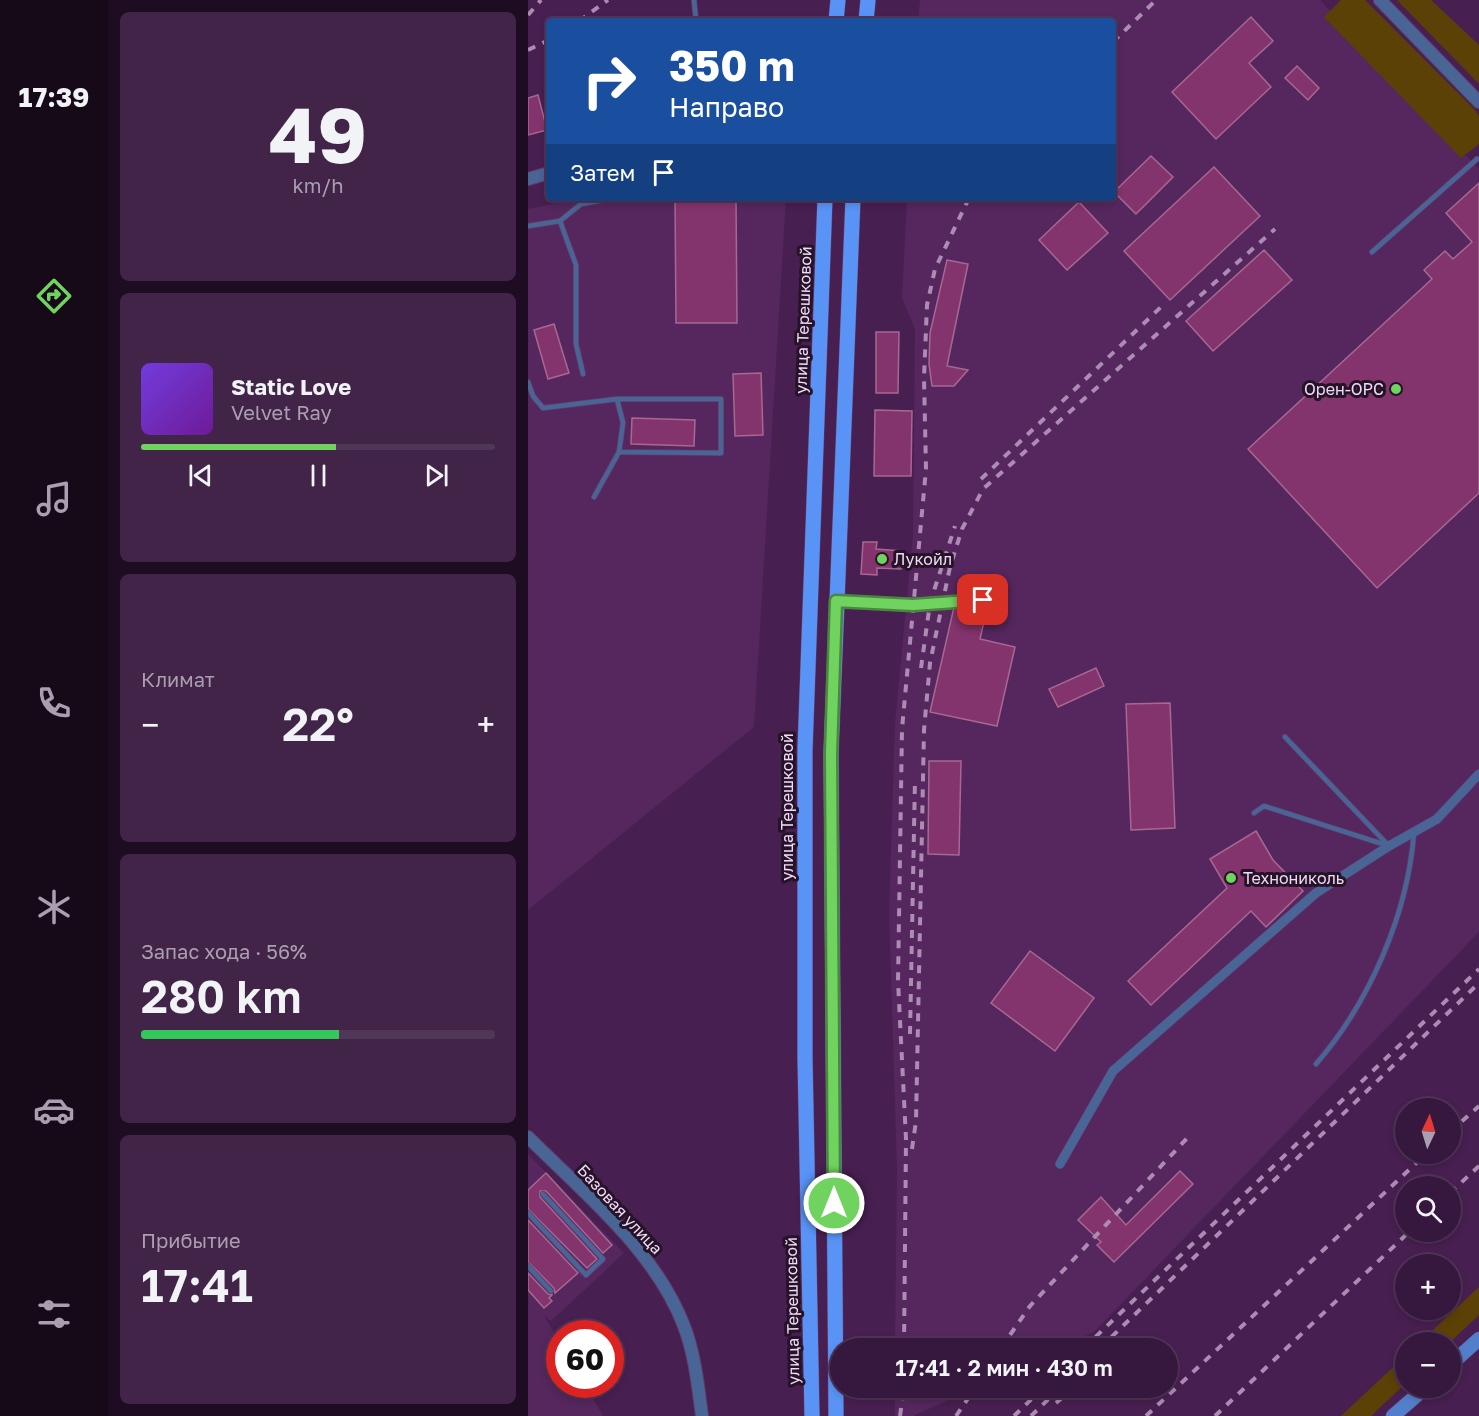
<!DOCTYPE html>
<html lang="ru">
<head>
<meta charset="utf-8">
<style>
	:root { --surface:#36173d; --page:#412448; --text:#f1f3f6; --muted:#aa9fb0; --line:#503657; --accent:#70d35f }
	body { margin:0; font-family:"Golos Text",sans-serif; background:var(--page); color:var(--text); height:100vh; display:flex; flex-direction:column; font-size:22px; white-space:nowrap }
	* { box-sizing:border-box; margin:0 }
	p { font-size:20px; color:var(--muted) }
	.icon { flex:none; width:33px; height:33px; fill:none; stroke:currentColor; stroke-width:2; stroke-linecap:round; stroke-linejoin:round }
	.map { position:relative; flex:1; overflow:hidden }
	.details { display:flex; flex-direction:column; gap:12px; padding:12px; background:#1e0d22; width:420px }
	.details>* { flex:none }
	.hud { position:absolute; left:18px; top:18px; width:570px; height:183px; border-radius:6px; box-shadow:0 3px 9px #0003,0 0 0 2px var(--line); background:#1a4fa0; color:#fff; overflow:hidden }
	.needle { width:39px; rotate:4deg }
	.buttons { position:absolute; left:867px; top:1098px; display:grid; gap:12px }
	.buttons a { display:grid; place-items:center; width:66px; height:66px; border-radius:50%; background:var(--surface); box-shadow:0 3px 9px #0003,0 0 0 2px var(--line); font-size:30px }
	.speed { position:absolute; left:18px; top:1320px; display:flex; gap:12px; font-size:30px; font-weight:700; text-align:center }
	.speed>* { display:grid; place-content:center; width:78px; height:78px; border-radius:50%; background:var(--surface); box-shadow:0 3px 9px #0003,0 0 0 2px var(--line); line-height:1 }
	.speed .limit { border:9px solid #d22; background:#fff; color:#111 }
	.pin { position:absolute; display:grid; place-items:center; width:51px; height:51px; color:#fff; margin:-26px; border-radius:12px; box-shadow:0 3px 9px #0006 }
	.me { position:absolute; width:66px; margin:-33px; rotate:0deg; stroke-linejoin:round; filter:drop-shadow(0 0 4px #0008) }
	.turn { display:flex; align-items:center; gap:21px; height:126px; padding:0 24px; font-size:27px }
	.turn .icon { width:78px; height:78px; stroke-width:2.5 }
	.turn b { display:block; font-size:42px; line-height:51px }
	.then { display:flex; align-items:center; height:57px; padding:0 24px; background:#0003; gap:12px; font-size:22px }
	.big { font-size:45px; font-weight:600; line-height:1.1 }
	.details .widget { flex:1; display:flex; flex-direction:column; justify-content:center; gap:9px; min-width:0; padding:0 21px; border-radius:9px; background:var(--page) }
	.details .dial { align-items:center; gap:0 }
	.dial b { font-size:78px; line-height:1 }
	.song { display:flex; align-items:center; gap:18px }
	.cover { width:72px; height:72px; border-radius:9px; background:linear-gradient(135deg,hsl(260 70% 55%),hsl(280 70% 35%)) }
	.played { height:6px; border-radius:3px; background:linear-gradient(90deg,var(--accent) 55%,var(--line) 55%) }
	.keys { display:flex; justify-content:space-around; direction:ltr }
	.heat { display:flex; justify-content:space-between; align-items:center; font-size:33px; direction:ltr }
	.charge { height:9px; border-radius:4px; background:linear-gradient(90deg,#34c759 56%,var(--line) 0) }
	.trip { position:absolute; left:302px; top:1338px; width:348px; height:60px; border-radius:30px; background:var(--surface); box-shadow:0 3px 9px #0003,0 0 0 2px var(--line); font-weight:600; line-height:60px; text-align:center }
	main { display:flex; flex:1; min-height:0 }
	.tab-bar { display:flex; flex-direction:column; width:108px; justify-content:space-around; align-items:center; background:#160918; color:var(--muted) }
	.tab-bar .icon { width:42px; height:42px }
	.tab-bar .on { color:var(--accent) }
	.tab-bar b { font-size:27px; color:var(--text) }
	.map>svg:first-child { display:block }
	.built { fill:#55275e }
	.green { fill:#5b4106 }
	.building { fill:#83346c; stroke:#a76891; stroke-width:1.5 }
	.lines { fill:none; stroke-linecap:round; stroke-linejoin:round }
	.service-casing { stroke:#633d6c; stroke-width:6 }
	.minor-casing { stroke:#633d6c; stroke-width:10 }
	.tertiary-casing { stroke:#633d6c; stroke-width:14 }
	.secondary-casing { stroke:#633d6c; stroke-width:15 }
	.primary-casing { stroke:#633d6c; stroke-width:16 }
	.service { stroke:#496595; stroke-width:4.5 }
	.minor { stroke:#496595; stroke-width:9 }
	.tertiary { stroke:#496595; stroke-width:12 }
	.secondary { stroke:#527fcc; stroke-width:14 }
	.primary { stroke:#5993f6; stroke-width:15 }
	.rail { stroke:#ac8cb3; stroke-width:4; stroke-dasharray:8 8; stroke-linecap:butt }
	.route-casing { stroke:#49893e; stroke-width:15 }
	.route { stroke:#70d35f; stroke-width:10 }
	.poi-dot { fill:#70d35f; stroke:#251328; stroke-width:2 }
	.labels { text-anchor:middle; stroke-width:6; stroke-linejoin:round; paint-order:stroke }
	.street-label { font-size:16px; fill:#f2d9f7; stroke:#251328 }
	.poi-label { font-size:16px; fill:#f2d9f7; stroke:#251328; text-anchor:start }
</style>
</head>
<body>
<main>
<nav class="tab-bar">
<b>17:39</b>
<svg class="icon on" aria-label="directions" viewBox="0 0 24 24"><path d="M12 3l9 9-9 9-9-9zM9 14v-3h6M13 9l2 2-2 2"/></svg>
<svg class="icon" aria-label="music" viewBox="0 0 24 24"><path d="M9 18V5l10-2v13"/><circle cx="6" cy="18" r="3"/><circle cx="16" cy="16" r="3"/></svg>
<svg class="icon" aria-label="phone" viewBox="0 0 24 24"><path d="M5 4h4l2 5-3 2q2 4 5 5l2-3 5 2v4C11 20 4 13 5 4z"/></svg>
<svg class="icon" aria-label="climate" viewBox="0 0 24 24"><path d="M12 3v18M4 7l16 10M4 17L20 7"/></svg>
<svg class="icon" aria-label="car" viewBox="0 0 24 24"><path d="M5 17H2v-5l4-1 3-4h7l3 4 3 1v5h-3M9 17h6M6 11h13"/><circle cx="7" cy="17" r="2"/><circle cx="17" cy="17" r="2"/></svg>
<svg class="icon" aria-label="filters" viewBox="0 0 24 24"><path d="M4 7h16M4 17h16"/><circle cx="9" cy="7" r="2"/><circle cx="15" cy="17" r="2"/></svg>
</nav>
<section class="details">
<div class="widget dial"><b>49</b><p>km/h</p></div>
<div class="widget">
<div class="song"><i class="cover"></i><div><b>Static Love</b><p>Velvet Ray</p></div></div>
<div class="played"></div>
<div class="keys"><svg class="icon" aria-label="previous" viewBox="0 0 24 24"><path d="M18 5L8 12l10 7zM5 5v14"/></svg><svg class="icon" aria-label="pause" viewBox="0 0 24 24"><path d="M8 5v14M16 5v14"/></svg><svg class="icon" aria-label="next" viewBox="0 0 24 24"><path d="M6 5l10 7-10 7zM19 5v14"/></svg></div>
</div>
<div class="widget"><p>Климат</p>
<div class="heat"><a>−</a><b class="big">22°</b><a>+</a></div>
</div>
<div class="widget"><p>Запас хода · 56%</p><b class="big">280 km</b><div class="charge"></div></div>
<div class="widget"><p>Прибытие</p><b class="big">17:41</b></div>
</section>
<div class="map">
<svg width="951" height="1416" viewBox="0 0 951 1416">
	<rect width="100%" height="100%" fill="#481f51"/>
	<!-- built -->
	<g class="built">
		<path d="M392 0H792L951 169V932L566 1332 531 1348H367L369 1168 361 913 367 723 385 534 387 329 374 298 379 198H585V21H390Z"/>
		<path d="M54 198H258L226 727 0 910V209Z"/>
		<path d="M0 1154 96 1253 23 1321 16 1315 31 1342 32 1384 57 1385 75 1416H0Z"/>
		<path d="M367 1388H447L385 1416H367Z"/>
	</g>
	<!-- green -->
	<g class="green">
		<path d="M813 0H837L947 110 951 116V144L933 158 796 17Z"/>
		<path d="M869 0H903L951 45V84Z"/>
		<path d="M951 1287V1315L922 1342H892Z"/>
		<path d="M877 1356V1384L843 1416H813Z"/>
	</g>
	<!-- building -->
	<g class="building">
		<path d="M723 17 745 41 721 63 743 87 688 139 644 92Z"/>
		<path d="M769 66 791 88 780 100 757 78Z"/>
		<path d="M10 95 19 130 0 135V98Z"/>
		<path d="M623 156 645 177 608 214 586 192Z"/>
		<path d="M686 167 732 216 642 300 596 251Z"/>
		<path d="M951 183V493L849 588 720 449 904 279 896 270 917 251 925 259 944 242 918 213Z"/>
		<path d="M147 198H208L209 323H148Z"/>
		<path d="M551 202 580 233 539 270 511 240Z"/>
		<path d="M736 250 764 280 685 351 658 321Z"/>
		<path d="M419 260 440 264 419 366 440 370 426 386H404L401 364 402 333Z"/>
		<path d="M26 324 41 373 20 379 6 330Z"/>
		<path d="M348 332H371L370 393H348Z"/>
		<path d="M233 373 235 435 207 436 205 374Z"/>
		<path d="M347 410 384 411 383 476H346Z"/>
		<path d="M104 418 167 420 166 446 103 444Z"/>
		<path d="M335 542H349L348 549 374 551 373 569 349 568V575L333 574Z"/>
		<path d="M426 607 458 613 452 639 487 647 469 726 402 712Z"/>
		<path d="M568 668 576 686 530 707 521 689Z"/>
		<path d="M642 703 647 828 603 830 598 704Z"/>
		<path d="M401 761H433L431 855 400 854Z"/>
		<path d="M728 831 745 860 775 891 738 927 723 911 623 1005 600 981 699 888 682 859Z"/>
		<path d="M502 951 566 998 527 1051 463 1003Z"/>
		<path d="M652 1171 665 1184 586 1262 569 1245 573 1242 550 1220 573 1197 598 1225Z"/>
		<path d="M18 1173 84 1245 75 1253 18 1191H12V1197L69 1259 59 1268 0 1209V1190Z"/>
		<path d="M0 1220 50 1273 27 1293 26 1288 0 1262Z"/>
		<path d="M0 1273 20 1294 24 1295 21 1298 24 1301 16 1308 0 1290Z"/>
	</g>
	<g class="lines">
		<defs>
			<g id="service">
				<path d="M166 0 168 21"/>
				<path d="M32 221 53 204 86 198"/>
				<path d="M0 226 32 221 48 265V344L55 374"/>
				<path d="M844 252 949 159"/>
				<path d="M0 382 5 396 15 408 89 399H193V453L91 452 95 423 89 399"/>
				<path d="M66 497 91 452"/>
				<path d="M311 601 385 605 455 600"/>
				<path d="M726 813 736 806 861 846 757 737"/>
				<path d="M788 1064C842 1002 880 913 886 832"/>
				<path d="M0 1213 58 1275 75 1259 15 1194"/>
				<path d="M0 1266 23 1291"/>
			</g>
			<path id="minor" d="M532 1164 585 1071 788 893 861 846 909 819 951 774"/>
			<g id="tertiary">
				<path d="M852 0 951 102"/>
				<path d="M0 179 21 173"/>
				<path d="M0 1137C57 1194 127 1250 156 1326 167 1355 170 1386 174 1416"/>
			</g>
			<g id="secondary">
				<path d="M922 1365 951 1339"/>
				<path d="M865 1416 897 1388"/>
			</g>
			<g id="primary">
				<path d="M308 21 310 0"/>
				<path d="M338 21 340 0"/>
				<path d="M284 1416 277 1058V750L297 198"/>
				<path d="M308 1416 303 753 325 198"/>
			</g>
		</defs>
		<!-- service casing -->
		<use href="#service" class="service-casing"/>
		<!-- minor casing -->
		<use href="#minor" class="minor-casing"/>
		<!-- tertiary casing -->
		<use href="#tertiary" class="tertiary-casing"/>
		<!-- secondary casing -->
		<use href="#secondary" class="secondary-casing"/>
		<!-- primary casing -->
		<use href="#primary" class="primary-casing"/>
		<!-- service -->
		<use href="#service" class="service"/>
		<!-- minor -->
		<use href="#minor" class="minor"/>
		<!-- tertiary -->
		<use href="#tertiary" class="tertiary"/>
		<!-- secondary -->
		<use href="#secondary" class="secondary"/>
		<!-- primary -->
		<use href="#primary" class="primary"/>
		<!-- rail -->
		<g class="rail">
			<path d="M0 15 13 0"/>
			<path d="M51 21 80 0"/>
			<path d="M585 42 628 0"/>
			<path d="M0 50 21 40"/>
			<path d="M453 479 634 306"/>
			<path d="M393 668 402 603 427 526"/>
			<path d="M382 1034 387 779"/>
			<path d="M922 1132 951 1106"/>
			<path d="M384 1149 388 1121 396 730 402 663 422 567 434 529 455 489 747 229"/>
			<path d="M922 1193 951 1166"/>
			<path d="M376 1348 378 1139 370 981 374 729 398 469 396 378 399 305 407 269 441 198"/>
			<path d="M473 1348 502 1306 663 1134"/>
			<path d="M556 1348 951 969"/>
			<path d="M572 1348 951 983"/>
			<path d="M528 1403 545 1388"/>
			<path d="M372 1416 376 1388"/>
			<path d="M428 1416 447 1388"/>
			<path d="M486 1416 515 1388"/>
			<path d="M503 1416 532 1388"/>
			<path d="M618 1416 898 1154"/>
			<path d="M687 1416 881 1232"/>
		</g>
	</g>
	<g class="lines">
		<defs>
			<path id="route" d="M306 1203 303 753 308 601 385 605 455 600"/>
		</defs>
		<!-- route casing -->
		<use href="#route" class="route-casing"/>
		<!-- route -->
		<use href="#route" class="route"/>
	</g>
	<!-- markers -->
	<g class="poi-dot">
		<circle cx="868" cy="389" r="6"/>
		<circle cx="354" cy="559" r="6"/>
		<circle cx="703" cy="878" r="6"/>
	</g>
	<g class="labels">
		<!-- street labels -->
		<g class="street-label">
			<text transform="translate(275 320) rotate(-88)" y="6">улица Терешковой</text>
			<text transform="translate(259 807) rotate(-90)" y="6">улица Терешковой</text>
			<text transform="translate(92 1209) rotate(47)" y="6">Базовая улица</text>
			<text transform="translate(264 1311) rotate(-91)" y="6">улица Терешковой</text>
		</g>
		<!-- poi labels -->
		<g class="poi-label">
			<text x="856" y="395" text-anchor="end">Орен-ОРС</text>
			<text x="366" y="565">Лукойл</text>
			<text x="715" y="884">Технониколь</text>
		</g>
	</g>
</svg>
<div class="buttons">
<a><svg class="needle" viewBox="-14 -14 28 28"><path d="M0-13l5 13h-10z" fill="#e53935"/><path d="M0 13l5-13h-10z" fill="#aa9fb0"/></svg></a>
<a><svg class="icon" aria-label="search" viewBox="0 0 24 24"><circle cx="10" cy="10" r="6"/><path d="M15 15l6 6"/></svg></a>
<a>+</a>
<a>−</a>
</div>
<div class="speed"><div class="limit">60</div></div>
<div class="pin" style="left:455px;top:600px;background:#d93025"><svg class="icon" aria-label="arrive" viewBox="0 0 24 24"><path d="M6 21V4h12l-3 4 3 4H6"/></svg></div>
<svg class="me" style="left:306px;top:1203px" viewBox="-20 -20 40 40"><circle r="17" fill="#70d35f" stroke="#fff" stroke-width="3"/><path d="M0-11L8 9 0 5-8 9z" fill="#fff"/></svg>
<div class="trip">17:41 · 2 мин · 430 m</div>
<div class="hud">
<div class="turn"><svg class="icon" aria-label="right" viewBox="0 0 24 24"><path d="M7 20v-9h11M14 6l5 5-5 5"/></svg><div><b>350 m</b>Направо</div></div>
<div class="then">Затем<svg class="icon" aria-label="arrive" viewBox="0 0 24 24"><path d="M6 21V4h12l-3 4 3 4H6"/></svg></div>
</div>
</div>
</main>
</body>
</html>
